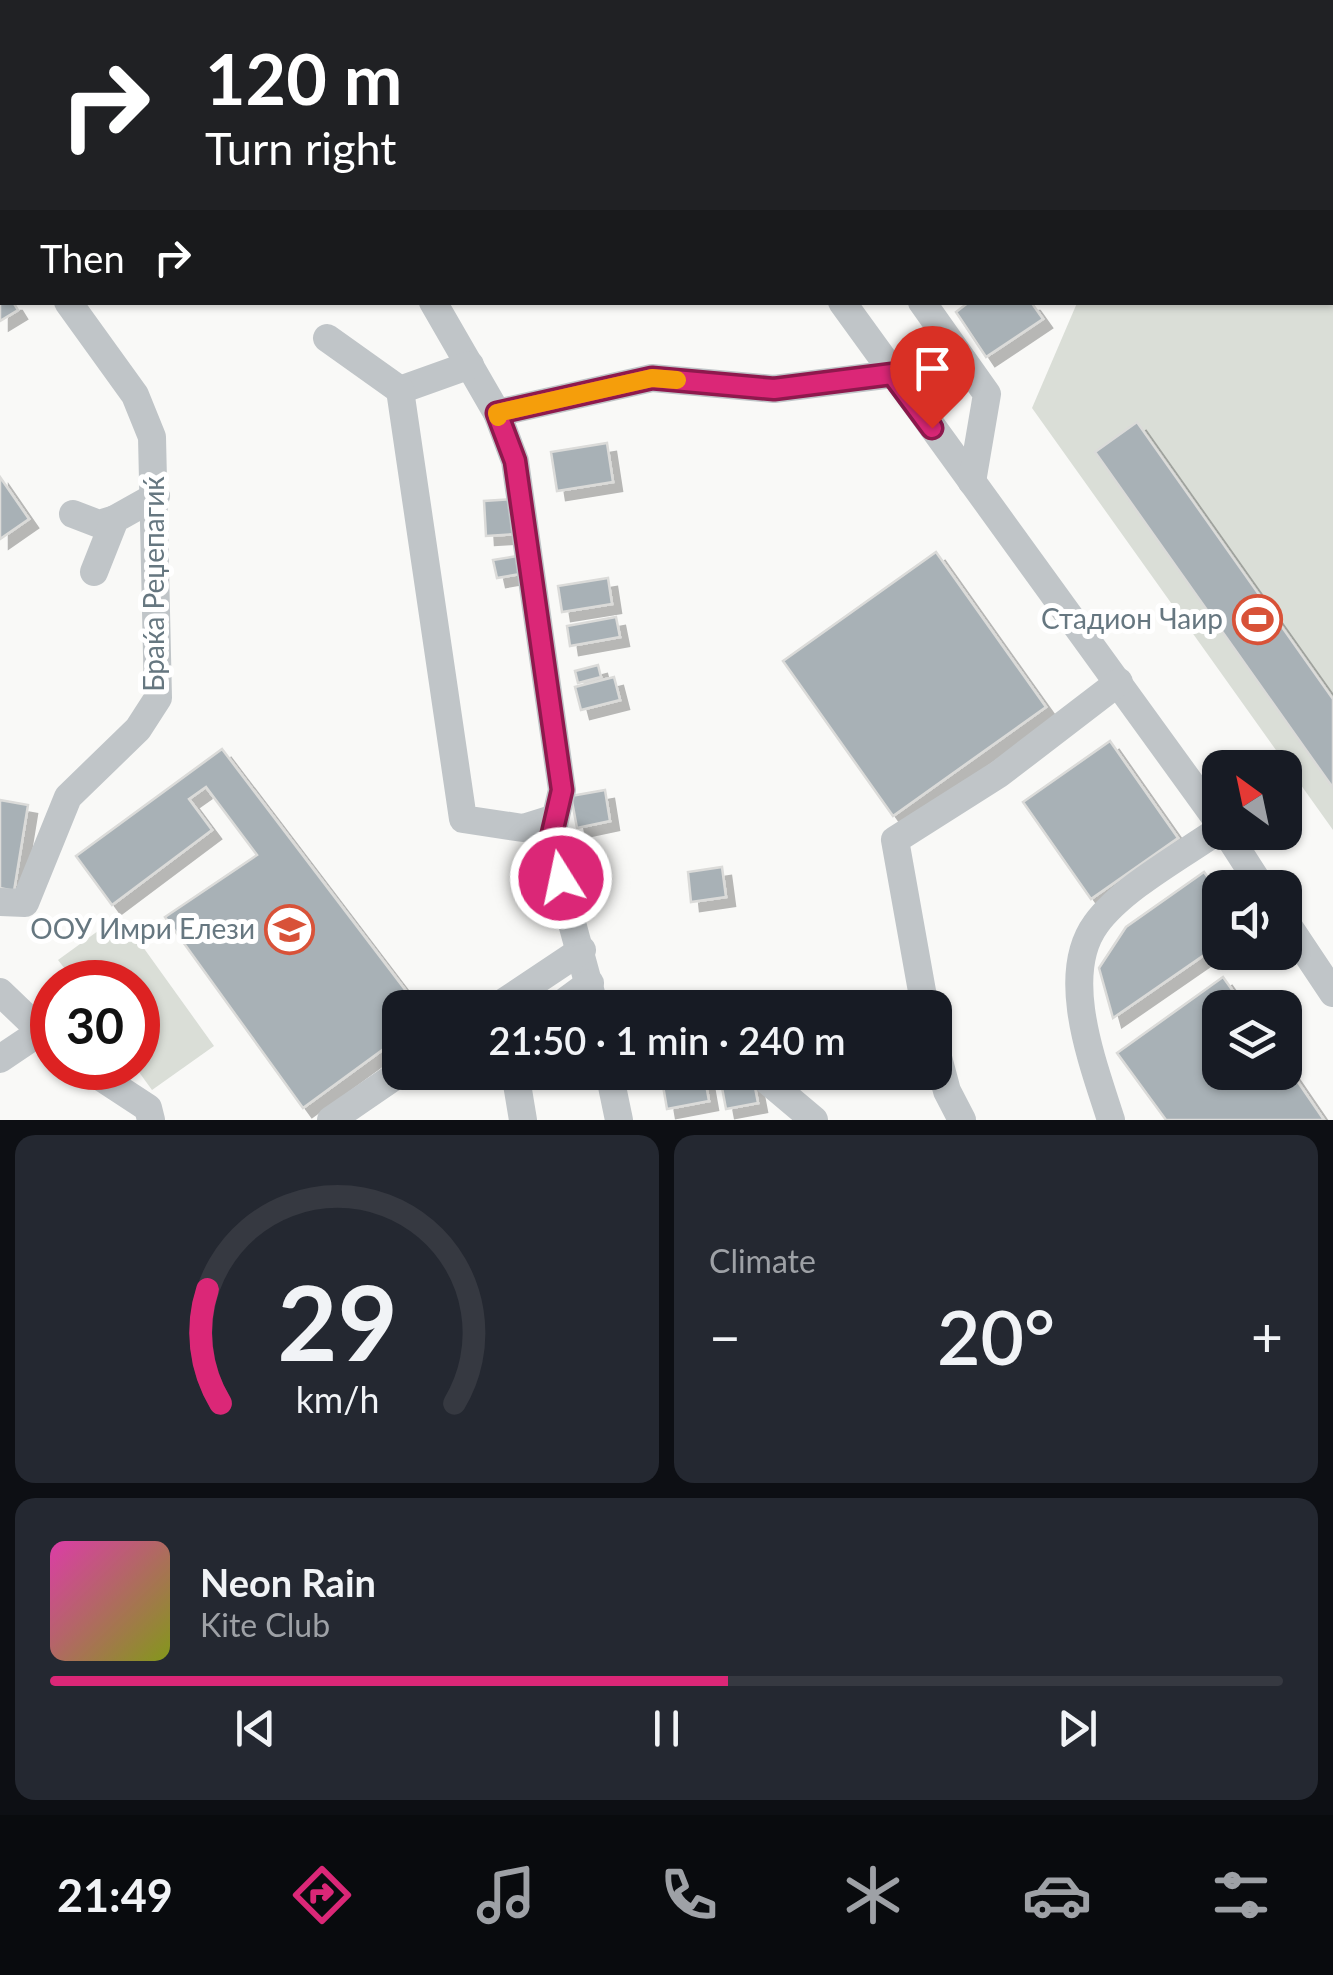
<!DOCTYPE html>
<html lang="en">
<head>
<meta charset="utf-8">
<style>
	:root { --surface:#171b24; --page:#242831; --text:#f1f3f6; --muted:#9ea1a6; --line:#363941; --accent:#db2777 }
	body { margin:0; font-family:Lato,sans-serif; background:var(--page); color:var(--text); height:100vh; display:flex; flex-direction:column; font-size:38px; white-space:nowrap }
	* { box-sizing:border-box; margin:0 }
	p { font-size:32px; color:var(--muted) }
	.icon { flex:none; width:55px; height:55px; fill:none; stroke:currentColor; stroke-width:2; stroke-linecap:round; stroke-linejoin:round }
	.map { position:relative; height:1120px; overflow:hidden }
	.panel { display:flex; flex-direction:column; gap:15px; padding:15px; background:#0d0f14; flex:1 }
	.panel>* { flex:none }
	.guide { position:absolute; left:0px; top:0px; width:1335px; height:305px; box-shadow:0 2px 8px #0004; background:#202124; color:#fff; overflow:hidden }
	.needle { width:65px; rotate:327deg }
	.fabs { position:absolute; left:1202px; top:750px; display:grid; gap:20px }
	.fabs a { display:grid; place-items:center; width:100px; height:100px; border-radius:20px; background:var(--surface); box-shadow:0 2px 8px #0004; font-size:50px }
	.speed { position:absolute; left:30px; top:960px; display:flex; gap:20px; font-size:50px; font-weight:700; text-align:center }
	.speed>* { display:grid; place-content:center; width:130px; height:130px; border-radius:50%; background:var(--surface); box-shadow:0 2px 8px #0004; line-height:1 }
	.speed .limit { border:15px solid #d22; background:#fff; color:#111 }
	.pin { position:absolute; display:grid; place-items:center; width:85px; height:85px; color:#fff; margin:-102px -42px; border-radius:50% 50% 50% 0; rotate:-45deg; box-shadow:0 0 10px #0007 }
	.pin .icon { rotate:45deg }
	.me { position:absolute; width:110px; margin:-55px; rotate:350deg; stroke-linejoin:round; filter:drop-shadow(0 0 8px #0008) }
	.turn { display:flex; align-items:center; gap:35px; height:210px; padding:0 40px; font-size:45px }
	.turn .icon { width:130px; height:130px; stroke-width:2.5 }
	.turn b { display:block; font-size:70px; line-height:85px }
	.then { display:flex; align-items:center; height:95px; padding:0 40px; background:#0003; gap:20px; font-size:38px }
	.big { font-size:75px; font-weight:600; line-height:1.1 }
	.panel .widget { flex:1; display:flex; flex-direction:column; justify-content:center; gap:15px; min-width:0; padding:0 35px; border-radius:20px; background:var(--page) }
	.panel .dial { align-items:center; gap:0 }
	.dial svg { height:260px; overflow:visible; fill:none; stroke:var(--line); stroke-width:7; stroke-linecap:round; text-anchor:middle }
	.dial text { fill:var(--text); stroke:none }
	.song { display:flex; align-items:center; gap:30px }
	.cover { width:120px; height:120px; border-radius:15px; background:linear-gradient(135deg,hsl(320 70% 55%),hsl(70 70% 35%)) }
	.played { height:10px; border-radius:5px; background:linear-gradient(90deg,var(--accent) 55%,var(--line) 55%) }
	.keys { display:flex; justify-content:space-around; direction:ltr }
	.heat { display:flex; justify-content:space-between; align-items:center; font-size:55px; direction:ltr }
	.panel .tiles { flex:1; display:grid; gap:15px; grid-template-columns:1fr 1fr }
	.widget:last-child { grid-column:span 2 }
	.trip { position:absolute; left:382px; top:990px; width:570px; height:100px; border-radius:20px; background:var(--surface); box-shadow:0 2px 8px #0004; font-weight:600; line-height:100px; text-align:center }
	.tab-bar { display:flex; height:160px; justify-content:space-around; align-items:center; background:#090b0e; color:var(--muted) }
	.tab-bar .icon { width:70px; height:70px }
	.tab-bar .on { color:var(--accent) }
	.tab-bar b { font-size:45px; color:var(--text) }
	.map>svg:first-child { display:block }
	.green { fill:#daded7 }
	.building { fill:#a8b1b6; stroke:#dbdbd9; stroke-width:2.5; filter:url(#shadow) }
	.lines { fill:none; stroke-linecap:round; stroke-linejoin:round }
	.minor { stroke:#c0c5c8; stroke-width:28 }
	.route-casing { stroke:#8e194d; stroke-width:25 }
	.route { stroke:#db2777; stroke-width:18 }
	.slow { stroke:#f59e0b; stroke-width:18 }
	.labels { text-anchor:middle; stroke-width:10; stroke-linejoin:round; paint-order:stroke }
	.street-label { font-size:28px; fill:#667780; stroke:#fff }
	.poi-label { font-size:28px; fill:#667780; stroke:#fff; text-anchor:end }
</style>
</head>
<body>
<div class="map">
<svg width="1333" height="1120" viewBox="0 0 1333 1120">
	<defs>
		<filter id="shadow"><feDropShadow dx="9" dy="9" stdDeviation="0" flood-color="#0004"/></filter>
	</defs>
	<rect width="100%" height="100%" fill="#f9f9f7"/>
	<!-- green -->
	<g class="green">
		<path d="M1333 155V830L1032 408 1077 303 1332 302Z"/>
		<path d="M120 915 214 1046 152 1090 136 1068 138 982H75L58 960Z"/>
	</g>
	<!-- building -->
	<g class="building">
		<path d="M0 283 2 302H13L18 310 0 321Z"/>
		<path d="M969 302H1031L1043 319 986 357 956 312Z"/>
		<path d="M1137 422 1333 699V788L1095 452Z"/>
		<path d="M607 443 613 482 557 491 551 452Z"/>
		<path d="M0 477 29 519 0 539Z"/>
		<path d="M514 499 516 534 486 536 484 501Z"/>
		<path d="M936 552 1046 707 893 816 783 661Z"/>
		<path d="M523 555 526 573 497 578 493 560Z"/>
		<path d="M608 578 612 604 562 612 558 586Z"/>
		<path d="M616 617 620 637 570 646 567 626Z"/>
		<path d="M598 665 601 677 578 683 575 671Z"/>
		<path d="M614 677 620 700 581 710 575 687Z"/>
		<path d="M1110 741 1178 838 1091 899 1023 802Z"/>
		<path d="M222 749 419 1008H400V1037L303 1108 165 917 257 855 206 787 189 799 212 830 112 905 76 856Z"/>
		<path d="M605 790 610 821 577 828 571 796Z"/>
		<path d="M0 800 28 805 14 891 0 888Z"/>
		<path d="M722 867 726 897 691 902 688 872Z"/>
		<path d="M1204 872 1220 894V944L1113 1018 1099 968 1126 927Z"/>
		<path d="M1223 977 1245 1008H1220V1072H1285V1063L1324 1120H1166L1117 1053Z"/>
		<path d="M752 1072 758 1103 726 1109 720 1077Z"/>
		<path d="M704 1073 709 1101 667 1109 662 1080Z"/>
	</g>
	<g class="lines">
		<!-- minor -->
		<g class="minor">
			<path d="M236 0 238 2"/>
			<path d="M637 0 638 2"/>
			<path d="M1177 0 1179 2"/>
			<path d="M825 2 829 0"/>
			<path d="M0 206 2 210"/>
			<path d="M433 302 497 413 515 461 562 790 550 842 595 1008"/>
			<path d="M842 302 1220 824"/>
			<path d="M922 302 987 394 972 482"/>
			<path d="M327 338 400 390 470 365"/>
			<path d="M400 390 463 819 523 828 555 818"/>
			<path d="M497 413 652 378 774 389 893 374"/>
			<path d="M73 514 99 524 115 519"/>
			<path d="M94 572 115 519 156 496"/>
			<path d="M1226 832 1262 888"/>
			<path d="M0 902 25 903 68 797 138 729 158 698 152 437 135 395 68 302"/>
			<path d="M1285 921 1333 993"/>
			<path d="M0 992 52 1042"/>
			<path d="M495 1008 582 950"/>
			<path d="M556 1008 590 983"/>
			<path d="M925 1008 895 840 999 774 1119 682"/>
			<path d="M935 1046 947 1091 962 1120"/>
			<path d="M0 1059 40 1032"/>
			<path d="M87 1068 148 1108 151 1120"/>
			<path d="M515 1072 523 1120"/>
			<path d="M609 1072 619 1120"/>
			<path d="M757 1072 814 1120"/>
			<path d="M331 1120 401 1072"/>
			<path d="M1111 1120C1094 1066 1058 976 1096 924 1122 888 1183 855 1220 829"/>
		</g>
	</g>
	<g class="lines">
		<defs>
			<path id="route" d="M561 878 550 842 562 790 515 461 497 413 652 378 774 389 892 374 932 428"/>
		</defs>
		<!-- route casing -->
		<use href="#route" class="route-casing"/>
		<!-- route -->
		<use href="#route" class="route"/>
		<!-- slow -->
		<path class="slow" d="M498 417 497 413 652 378 677 380"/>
	</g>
	<!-- icons -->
	<defs>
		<symbol id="stadium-ring" viewBox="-11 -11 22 22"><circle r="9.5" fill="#fff" stroke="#d85238" stroke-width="1.5"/><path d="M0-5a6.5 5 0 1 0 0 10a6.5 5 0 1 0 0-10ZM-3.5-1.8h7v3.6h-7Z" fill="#d85238"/></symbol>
		<symbol id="school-ring" viewBox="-11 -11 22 22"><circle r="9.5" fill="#fff" stroke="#d85238" stroke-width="1.5"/><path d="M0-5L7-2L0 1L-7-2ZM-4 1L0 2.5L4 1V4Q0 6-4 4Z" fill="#d85238"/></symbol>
	</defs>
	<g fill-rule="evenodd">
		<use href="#stadium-ring" x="1230" y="592" width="55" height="55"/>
		<use href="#school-ring" x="262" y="902" width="55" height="55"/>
	</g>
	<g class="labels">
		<!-- street labels -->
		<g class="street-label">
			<text transform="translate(154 584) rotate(-90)" y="10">Браќа Реџепагиќ</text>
		</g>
		<!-- poi labels -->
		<g class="poi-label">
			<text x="1223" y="629">Стадион Чаир</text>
			<text x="255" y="939">ООУ Имри Елези</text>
		</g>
	</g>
</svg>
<div class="fabs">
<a><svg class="needle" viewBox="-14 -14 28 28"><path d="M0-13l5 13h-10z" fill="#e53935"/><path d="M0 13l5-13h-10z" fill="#9ea1a6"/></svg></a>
<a><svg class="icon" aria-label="sound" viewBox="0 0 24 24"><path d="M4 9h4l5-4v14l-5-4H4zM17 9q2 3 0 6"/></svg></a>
<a><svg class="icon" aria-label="layers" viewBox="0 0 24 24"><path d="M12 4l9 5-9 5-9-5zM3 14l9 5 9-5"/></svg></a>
</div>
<div class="speed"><div class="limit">30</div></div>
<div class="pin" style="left:932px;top:428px;background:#d93025"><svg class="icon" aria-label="arrive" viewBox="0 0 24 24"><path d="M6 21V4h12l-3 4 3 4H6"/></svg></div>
<svg class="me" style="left:561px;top:878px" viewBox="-20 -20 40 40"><circle r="17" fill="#db2777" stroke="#fff" stroke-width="3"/><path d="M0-11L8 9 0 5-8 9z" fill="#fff"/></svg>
<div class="trip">21:50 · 1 min · 240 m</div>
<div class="guide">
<div class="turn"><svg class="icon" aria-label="right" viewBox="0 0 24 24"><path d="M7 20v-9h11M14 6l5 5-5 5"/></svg><div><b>120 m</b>Turn right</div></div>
<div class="then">Then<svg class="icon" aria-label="right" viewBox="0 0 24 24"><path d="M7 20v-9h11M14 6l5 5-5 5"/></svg></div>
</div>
</div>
<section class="panel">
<div class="tiles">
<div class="widget dial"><svg viewBox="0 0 100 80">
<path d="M14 69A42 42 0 1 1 86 69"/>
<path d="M14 69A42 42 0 0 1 10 34" stroke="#db2777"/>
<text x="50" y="56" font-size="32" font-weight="700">29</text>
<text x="50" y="72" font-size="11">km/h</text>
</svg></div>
<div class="widget"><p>Climate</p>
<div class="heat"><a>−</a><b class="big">20°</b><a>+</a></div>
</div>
<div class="widget">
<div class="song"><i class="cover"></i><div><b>Neon Rain</b><p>Kite Club</p></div></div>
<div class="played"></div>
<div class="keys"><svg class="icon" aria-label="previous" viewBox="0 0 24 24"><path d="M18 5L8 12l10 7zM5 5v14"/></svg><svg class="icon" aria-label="pause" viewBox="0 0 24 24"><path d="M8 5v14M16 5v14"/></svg><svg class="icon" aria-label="next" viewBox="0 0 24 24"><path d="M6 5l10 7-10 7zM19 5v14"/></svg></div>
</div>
</div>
</section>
<nav class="tab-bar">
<b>21:49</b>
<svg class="icon on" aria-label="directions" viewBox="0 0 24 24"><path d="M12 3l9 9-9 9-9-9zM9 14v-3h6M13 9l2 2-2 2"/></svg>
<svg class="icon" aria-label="music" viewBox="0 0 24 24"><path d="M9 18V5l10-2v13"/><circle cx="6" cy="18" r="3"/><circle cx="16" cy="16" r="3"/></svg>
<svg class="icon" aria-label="phone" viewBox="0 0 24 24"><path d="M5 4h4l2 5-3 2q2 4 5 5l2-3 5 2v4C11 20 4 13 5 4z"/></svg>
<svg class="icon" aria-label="climate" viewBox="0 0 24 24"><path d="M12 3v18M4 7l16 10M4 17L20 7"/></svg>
<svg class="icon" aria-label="car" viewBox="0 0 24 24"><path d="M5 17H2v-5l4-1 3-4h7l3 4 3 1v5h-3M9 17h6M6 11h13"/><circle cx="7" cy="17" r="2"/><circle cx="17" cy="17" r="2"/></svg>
<svg class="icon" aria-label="filters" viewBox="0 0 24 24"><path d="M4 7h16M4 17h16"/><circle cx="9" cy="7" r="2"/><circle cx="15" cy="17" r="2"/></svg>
</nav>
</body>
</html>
